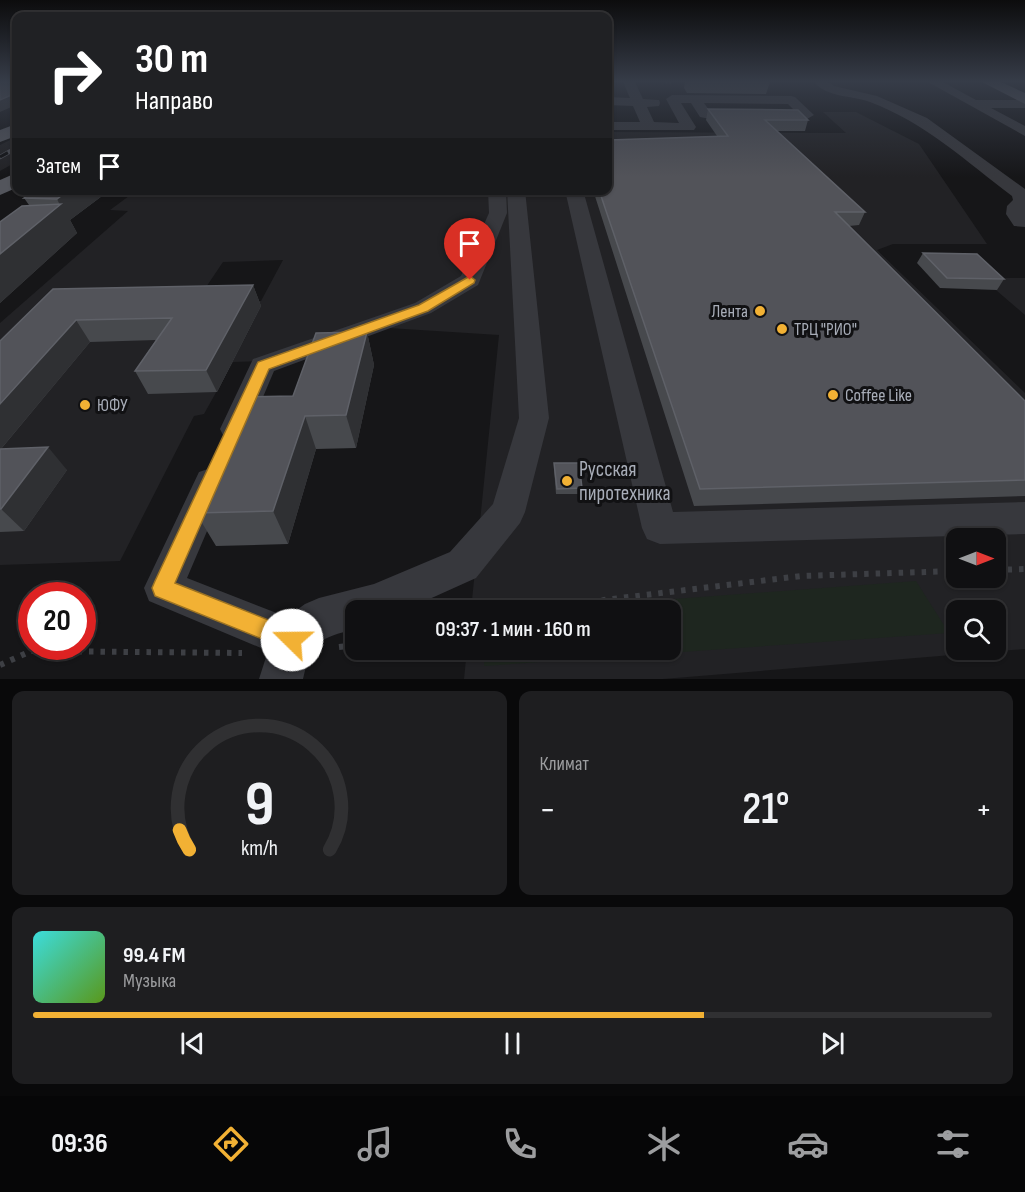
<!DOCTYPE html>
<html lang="ru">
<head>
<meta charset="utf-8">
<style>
	:root { --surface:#101012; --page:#1e1e20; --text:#f1f3f6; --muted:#9c9d9f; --line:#303032; --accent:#f2b134 }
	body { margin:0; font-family:"Sofia Sans Condensed",sans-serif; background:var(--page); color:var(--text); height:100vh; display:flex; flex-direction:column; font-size:22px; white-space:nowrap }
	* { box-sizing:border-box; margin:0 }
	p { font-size:20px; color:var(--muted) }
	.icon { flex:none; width:33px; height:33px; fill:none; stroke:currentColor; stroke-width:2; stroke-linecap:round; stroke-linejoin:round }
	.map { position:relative; height:679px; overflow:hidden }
	.sheet { display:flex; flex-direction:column; gap:12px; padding:12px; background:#09090a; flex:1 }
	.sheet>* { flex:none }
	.top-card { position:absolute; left:12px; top:12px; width:600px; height:183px; border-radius:12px; box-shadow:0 2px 4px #0004,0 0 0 2px var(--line); background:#202124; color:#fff; overflow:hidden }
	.needle { width:39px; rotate:90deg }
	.fabs { position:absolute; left:946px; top:528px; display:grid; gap:12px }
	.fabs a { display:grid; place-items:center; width:60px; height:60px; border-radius:12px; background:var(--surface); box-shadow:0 2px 4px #0004,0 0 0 2px var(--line); font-size:30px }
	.speed { position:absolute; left:18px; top:582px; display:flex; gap:12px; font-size:30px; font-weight:700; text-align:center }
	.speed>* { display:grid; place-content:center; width:78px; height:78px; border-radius:50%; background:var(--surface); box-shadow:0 2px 4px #0004,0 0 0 2px var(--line); line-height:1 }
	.speed .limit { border:9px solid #d22; background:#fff; color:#111 }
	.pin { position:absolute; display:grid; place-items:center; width:51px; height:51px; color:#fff; margin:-62px -26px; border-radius:50% 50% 50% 0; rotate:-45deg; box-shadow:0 0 6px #0007 }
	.pin .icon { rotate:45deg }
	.me { position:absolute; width:66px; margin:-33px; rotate:292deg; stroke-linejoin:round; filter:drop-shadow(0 0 4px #0008) }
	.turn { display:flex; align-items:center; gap:21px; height:126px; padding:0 24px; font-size:27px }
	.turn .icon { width:78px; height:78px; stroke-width:2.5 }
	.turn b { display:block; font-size:42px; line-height:51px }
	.then { display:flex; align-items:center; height:57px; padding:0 24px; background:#0003; gap:12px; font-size:22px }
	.big { font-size:45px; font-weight:600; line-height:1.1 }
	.sheet .widget { flex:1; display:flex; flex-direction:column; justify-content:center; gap:9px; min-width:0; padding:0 21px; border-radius:12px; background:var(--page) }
	.sheet .dial { align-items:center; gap:0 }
	.dial svg { height:156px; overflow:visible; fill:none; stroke:var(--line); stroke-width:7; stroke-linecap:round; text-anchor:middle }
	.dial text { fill:var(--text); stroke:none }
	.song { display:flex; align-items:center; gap:18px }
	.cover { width:72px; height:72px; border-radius:9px; background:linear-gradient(135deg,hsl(180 70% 55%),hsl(90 70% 35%)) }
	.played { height:6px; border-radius:3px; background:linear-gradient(90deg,var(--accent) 70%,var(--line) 70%) }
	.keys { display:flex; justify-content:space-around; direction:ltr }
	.heat { display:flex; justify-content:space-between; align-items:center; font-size:33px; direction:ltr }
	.sheet .tiles { flex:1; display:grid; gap:12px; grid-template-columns:1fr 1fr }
	.widget:last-child { grid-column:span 2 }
	.trip { position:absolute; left:345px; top:600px; width:336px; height:60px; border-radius:12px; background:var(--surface); box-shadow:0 2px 4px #0004,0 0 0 2px var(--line); font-weight:600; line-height:60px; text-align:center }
	.tabs { display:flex; height:96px; justify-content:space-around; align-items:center; background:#060607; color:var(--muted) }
	.tabs .icon { width:42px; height:42px }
	.tabs .active { color:var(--accent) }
	.tabs b { font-size:27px; color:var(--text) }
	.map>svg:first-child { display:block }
	.built { fill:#222225; fill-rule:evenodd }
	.green { fill:#1e261f }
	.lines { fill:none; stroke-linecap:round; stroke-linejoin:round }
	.path-far1 { stroke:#3d3f44; stroke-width:2; stroke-dasharray:1.5 2; stroke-linecap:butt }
	.path { stroke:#3d3f44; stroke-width:6; stroke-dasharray:4.5 7; stroke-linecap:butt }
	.minor { fill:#37383d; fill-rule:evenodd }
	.major { fill:#53555c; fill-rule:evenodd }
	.rail-casing { stroke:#4a4c52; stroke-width:4.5 }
	.rail { stroke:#111113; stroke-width:3; stroke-dasharray:9; stroke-linecap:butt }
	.wall { fill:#47494d }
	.shaded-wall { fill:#2f3033 }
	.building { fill:#525359; stroke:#5f6168; stroke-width:1.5 }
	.route { fill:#f2b134; stroke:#9d7322; stroke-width:1.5 }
	.poi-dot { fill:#f2b134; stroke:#111113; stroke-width:2 }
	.labels { text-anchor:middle; stroke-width:6; stroke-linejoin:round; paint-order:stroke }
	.poi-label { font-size:18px; fill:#a8adb8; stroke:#111113; text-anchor:start }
	.near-poi-label { font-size:21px; fill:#a8adb8; stroke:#111113; text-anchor:start }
</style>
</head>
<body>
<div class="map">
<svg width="1025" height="679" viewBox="0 0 1025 679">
	<rect width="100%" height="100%" fill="#161618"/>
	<!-- built -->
	<g class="built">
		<path d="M823 112H856L919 144 987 244H893L877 250 1025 393V649L663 679H464L467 650H670V610H471L499 335 373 327 267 361 233 362 204 414 194 416 120 561 0 565V323L128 211 110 210 129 196H136L142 191 608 190V132L846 133ZM283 260 261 301 196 302 223 262ZM957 538H996V578H957ZM957 610H996V650H957Z"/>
		<path d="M16 137V162L0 171V145Z"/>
		<path d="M982 278H1025V315Z"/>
	</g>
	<!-- green -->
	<path class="green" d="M916 581 949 633 484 666 485 650H670V610H592L620 603Z"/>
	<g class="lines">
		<!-- path-far1 -->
		<path class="path-far1" d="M659 82 671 83"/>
		<!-- path -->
		<g class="path">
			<path d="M996 570 1025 569"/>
			<path d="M568 610 604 600 801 576 957 571"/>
			<path d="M339 647 356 645"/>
			<path d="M0 665 31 651 242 653"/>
		</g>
		<!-- minor -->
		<g class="minor">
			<path d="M623 82H635L643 99 659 100 660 103 659 106 647 107 654 122 679 123 666 99 672 95 791 96 795 97 814 115 807 119 705 118 700 117 691 103H681L696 127 694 130H608V122H640L633 106 608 105V97L630 98ZM704 103 788 104 795 111 709 110Z"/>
			<path d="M814 82H828L834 86 877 96 927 118 1025 189V227L1014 226 1006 214 1007 206 1013 200 1012 196C967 162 924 122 870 102 851 95 828 98 814 82Z"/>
			<path d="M928 82H943L976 100H1025V108H991L1025 126V136Z"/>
			<path d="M488 190H506L507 213 478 285 431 313 274 371 246 437 235 441 224 437 220 429 253 359 415 303 461 276 489 213Z"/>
			<path d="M507 190H525L549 418 525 512 520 523 476 578 405 610H356V629C318 638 312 642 303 679H259L268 651 149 601 144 588 199 472 211 468 223 472 228 482 187 578 287 617 305 604 319 598 374 584 450 552 493 504 519 418Z"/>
			<path d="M565 190H583L673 512 1025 502V534L660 544 647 539 642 528Z"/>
		</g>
		<!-- major -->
		<g class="major">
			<path d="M982 82H1001L1025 93V104Z"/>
			<path d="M16 124V136L0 142V130Z"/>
			<path d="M16 173V188L0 195V180Z"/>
		</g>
		<defs>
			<path id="rail" d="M0 157 16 148"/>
		</defs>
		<!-- rail casing -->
		<use href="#rail" class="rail-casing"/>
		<!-- rail -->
		<use href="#rail" class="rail"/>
	</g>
	<!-- wall -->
	<g class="wall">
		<path d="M685 82H770L766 94 687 93 684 88Z"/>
		<path d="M708 109 808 120 805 131H777L865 212 859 225 849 226 1025 401V496L694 506 593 190H608L609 140 717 136 706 120Z"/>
		<path d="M36 190H110L70 220 77 233 0 303V222L29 205 24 198Z"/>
		<path d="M923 253 1004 279 997 290 940 288 917 263Z"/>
		<path d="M253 285 261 306 217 392 148 394 135 371 156 340 90 342 1 449 67 470 24 531 0 532V341L53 289Z"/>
		<path d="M367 332 374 365 356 448 316 449 288 544 216 546 196 513 293 396Z"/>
		<path d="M554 463 582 488 581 494H556L554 469Z"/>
	</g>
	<!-- shaded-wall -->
	<g class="shaded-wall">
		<path d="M16 93V105L0 112V100Z"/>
		<path d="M69 190H110L70 220 77 233 0 303V254L60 205 57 199Z"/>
		<path d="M253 285 261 306 217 392 206 370Z"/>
		<path d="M76 320 90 342 0 450V404Z"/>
		<path d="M367 332 374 365 356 448 346 415Z"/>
		<path d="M305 416 316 449 288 544 273 511Z"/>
		<path d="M48 447 67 470 24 531 1 509Z"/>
	</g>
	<!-- building -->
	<g class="building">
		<path d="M0 82H16V93L0 100Z"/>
		<path d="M708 109 798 110 808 120H765L865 212H835L1025 401V480L700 489 599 190H608V138L609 140 728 136Z"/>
		<path d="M36 190H69L57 199 24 198Z"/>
		<path d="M61 204 0 254V222L22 206Z"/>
		<path d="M923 253 977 254 1004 279 947 278Z"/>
		<path d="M253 285 206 370 135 371 172 318 76 320 0 404V341L53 289Z"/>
		<path d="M367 332 346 415 305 416 273 511 196 513 248 397 293 396 316 333Z"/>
		<path d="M48 447 1 509H0V449Z"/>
		<path d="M554 463H579L582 488 557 489Z"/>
	</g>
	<!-- sky -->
	<linearGradient id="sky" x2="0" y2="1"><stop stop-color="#0c0c0d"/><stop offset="0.46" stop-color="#363c48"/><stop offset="1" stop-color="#363c48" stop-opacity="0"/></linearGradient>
	<rect width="1025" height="177" fill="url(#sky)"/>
	<!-- route -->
	<path class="route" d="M470 276 475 280 474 283 428 311 269 369 175 583 299 632 303 640 299 648 292 651 155 596 152 588 155 581 258 362 419 305Z"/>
	<!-- markers -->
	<g class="poi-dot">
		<circle cx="760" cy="311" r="6"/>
		<circle cx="782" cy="329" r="6"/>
		<circle cx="833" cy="395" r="6"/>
		<circle cx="85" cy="405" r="6"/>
		<circle cx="567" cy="481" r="6"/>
	</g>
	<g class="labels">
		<!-- poi labels -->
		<g class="poi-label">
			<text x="748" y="317" text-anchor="end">Лента</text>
			<text x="794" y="335">ТРЦ "РИО"</text>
			<text x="845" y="401">Coffee Like</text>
			<text x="97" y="411">ЮФУ</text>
		</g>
		<!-- near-poi labels -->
		<g class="near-poi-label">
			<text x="579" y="476">Русская<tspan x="579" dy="24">пиротехника</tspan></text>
		</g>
	</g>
</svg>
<div class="fabs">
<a><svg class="needle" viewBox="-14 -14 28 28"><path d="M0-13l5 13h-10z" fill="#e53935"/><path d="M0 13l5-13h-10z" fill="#9c9d9f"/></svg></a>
<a><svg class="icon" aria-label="search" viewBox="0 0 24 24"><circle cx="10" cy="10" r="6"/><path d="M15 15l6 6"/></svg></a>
</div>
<div class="speed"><div class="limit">20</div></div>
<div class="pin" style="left:470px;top:280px;background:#d93025"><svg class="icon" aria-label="arrive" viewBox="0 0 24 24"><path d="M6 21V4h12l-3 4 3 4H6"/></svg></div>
<svg class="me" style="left:292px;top:640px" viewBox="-20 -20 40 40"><circle r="19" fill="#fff"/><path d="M0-13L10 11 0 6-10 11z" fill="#f2b134"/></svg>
<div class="trip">09:37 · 1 мин · 160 m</div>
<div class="top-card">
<div class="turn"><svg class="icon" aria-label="right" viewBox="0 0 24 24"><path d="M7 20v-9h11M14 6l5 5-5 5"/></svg><div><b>30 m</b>Направо</div></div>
<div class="then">Затем<svg class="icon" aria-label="arrive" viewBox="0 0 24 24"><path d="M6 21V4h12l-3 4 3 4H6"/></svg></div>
</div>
</div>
<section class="sheet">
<div class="tiles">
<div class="widget dial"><svg viewBox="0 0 100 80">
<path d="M14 69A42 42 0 1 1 86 69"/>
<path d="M14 69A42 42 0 0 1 9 59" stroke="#f2b134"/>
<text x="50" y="56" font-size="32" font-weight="700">9</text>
<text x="50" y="72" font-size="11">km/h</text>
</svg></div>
<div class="widget"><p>Климат</p>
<div class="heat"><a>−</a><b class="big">21°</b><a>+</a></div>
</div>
<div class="widget">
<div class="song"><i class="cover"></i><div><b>99.4 FM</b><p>Музыка</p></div></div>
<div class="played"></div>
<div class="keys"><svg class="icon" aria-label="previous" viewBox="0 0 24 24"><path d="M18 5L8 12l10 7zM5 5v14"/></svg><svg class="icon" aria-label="pause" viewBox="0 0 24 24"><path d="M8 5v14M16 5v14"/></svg><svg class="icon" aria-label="next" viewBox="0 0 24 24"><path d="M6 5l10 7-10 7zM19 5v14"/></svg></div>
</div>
</div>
</section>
<nav class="tabs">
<b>09:36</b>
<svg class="icon active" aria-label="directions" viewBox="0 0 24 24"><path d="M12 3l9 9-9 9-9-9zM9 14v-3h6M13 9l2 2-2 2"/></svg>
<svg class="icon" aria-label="music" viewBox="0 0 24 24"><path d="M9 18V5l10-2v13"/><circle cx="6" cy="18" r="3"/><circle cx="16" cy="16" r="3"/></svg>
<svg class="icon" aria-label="phone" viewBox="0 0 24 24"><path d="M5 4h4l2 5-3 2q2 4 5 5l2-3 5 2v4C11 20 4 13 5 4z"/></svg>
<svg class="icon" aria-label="climate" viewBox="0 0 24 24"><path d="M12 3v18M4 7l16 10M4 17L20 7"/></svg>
<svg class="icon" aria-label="car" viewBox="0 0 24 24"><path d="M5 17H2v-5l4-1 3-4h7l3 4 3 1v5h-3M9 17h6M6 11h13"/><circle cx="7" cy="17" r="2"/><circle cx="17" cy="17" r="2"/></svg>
<svg class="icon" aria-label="filters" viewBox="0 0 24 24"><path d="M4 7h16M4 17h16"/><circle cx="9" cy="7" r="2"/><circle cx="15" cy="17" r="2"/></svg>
</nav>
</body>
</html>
